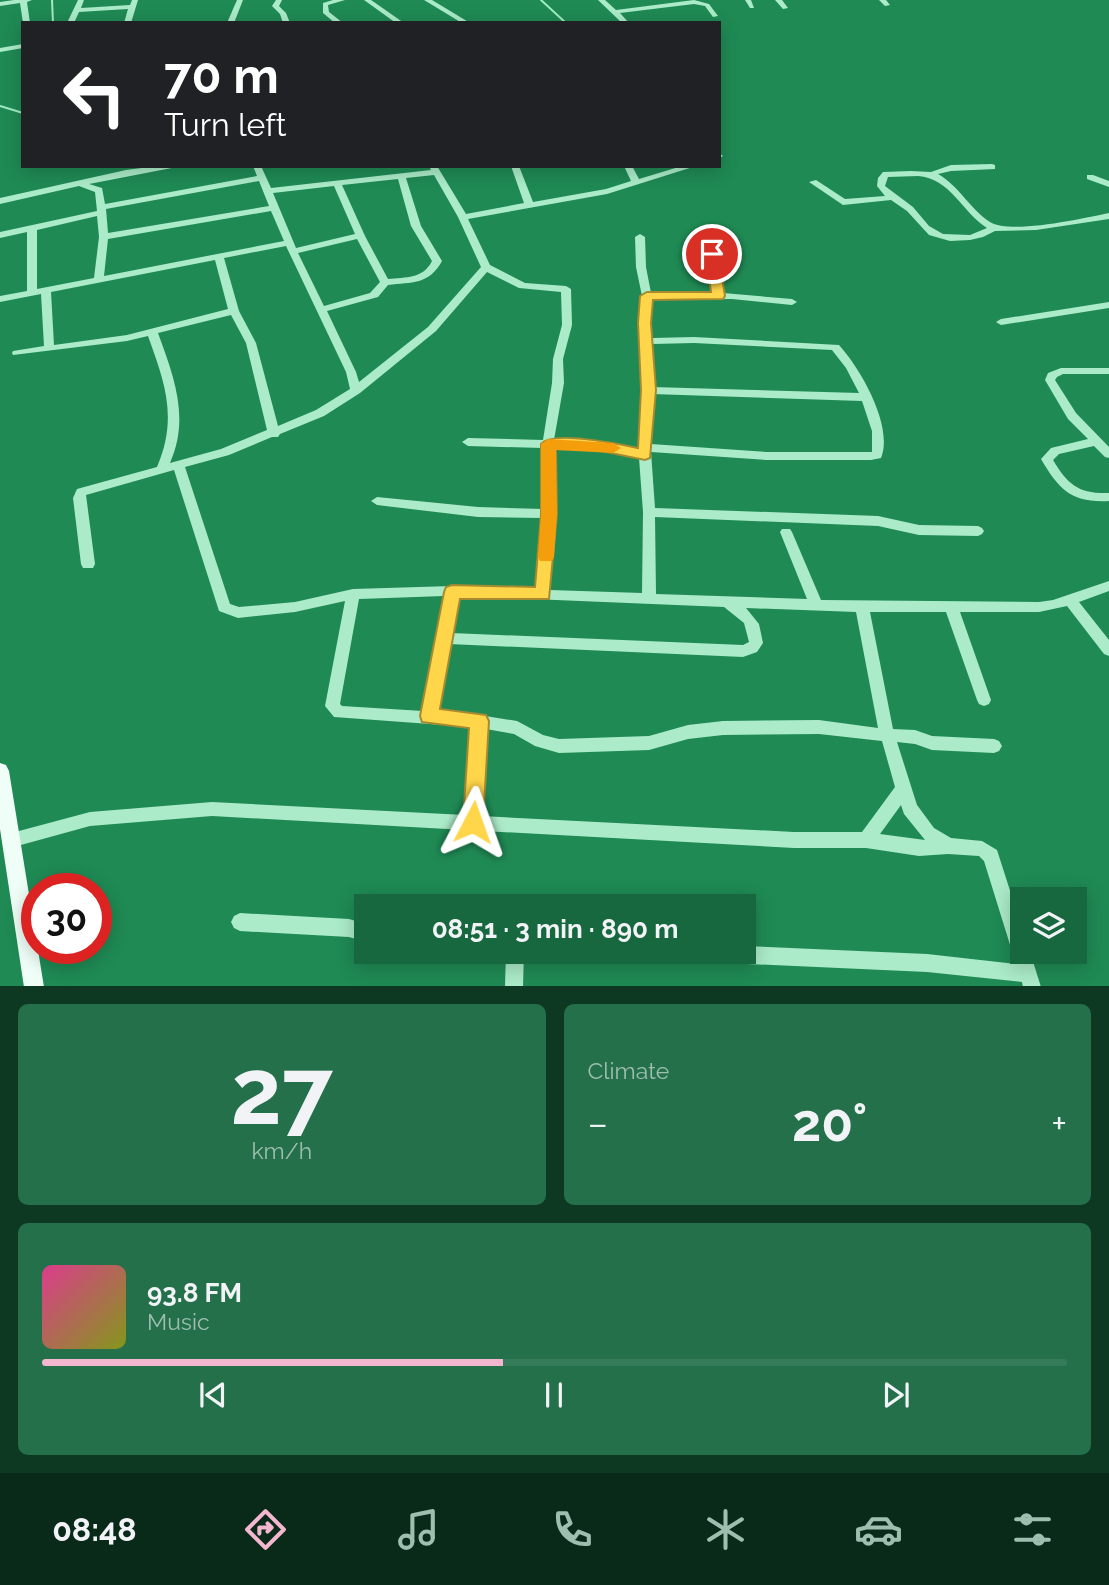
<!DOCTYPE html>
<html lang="en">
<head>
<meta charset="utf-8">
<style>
	:root { --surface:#17683f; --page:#24704a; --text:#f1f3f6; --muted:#9ebeb0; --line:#367b59; --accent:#f5b6cf }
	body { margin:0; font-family:Raleway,sans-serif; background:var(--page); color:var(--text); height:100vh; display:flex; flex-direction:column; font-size:26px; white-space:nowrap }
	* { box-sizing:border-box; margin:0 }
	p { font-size:23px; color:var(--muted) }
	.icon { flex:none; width:38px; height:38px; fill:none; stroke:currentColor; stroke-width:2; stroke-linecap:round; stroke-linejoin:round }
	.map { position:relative; height:986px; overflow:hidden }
	.sheet { display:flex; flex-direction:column; gap:18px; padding:18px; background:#0d3923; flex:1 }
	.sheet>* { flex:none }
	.guide { position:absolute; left:21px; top:21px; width:700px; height:147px; border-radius:0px; box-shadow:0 4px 18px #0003; background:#202124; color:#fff; overflow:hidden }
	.fabs { position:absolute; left:1010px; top:887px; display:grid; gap:14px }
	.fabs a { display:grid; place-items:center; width:77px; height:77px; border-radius:0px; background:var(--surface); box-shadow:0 4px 18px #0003; font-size:35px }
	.speed { position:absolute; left:21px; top:873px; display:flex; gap:14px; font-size:35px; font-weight:700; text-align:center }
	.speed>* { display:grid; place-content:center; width:91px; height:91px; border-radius:50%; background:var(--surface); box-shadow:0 4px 18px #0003; line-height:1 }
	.speed .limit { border:10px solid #d22; background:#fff; color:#111 }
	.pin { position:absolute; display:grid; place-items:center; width:60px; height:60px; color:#fff; margin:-30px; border:4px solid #fff; border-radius:50%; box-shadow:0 2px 7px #0007 }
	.me { position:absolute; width:77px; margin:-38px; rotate:4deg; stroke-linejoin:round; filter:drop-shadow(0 0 5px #0008) }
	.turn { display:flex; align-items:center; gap:24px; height:147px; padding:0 28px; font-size:32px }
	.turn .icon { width:91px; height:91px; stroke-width:2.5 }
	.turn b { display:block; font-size:49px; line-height:60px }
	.big { font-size:52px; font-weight:700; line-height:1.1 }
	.sheet .widget { flex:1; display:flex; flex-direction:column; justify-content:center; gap:10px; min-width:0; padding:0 24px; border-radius:10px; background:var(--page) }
	.sheet .dial { align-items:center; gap:0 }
	.dial b { font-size:91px; line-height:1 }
	.song { display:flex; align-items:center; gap:21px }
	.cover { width:84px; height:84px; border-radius:10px; background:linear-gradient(135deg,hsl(330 70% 55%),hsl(70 70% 35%)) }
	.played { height:7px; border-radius:4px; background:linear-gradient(90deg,var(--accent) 45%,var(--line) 45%) }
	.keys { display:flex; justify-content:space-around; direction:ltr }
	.heat { display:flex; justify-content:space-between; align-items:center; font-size:38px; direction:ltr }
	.sheet .tiles { flex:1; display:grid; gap:18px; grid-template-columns:1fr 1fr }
	.widget:last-child { grid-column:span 2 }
	.trip { position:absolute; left:354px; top:894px; width:402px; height:70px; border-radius:0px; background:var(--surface); box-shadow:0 4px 18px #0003; font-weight:700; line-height:70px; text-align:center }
	.menu { display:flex; height:112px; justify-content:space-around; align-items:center; background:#092a19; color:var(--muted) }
	.menu .icon { width:49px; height:49px }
	.menu .selected { color:var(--accent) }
	.menu b { font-size:32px; color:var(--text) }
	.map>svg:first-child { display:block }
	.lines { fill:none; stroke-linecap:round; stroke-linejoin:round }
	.stream { stroke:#9fedc3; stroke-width:2 }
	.minor { fill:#abebc9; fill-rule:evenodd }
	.major { fill:#f0fef8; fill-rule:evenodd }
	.route { fill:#ffd54a; stroke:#a68a30; stroke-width:2 }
	.slow { fill:#f59e0b }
</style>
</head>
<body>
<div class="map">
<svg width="1109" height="987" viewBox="0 0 1109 987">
	<rect width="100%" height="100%" fill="#1f8a54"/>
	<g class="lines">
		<!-- stream -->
		<g class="stream">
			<path d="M52 0 53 23"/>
			<path d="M541 0 566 23"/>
			<path d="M0 106 23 113"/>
		</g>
		<!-- minor -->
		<g class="minor">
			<path d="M14 0H32L27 2 30 23H23L20 3 0 6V2Z"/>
			<path d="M78 0H84L81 8 130 5 132 0H138L131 23H124L128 9 79 12 74 23H67Z"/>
			<path d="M237 0H243L234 23H227Z"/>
			<path d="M276 0H282L279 6 286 13 290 23H283L280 14 272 6Z"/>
			<path d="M333 0H345L328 5 329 12 343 23H335L323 13V3Z"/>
			<path d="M364 0H371L404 23H396Z"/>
			<path d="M424 0H432L470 23H462Z"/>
			<path d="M598 0H605L616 10 694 0 709 4 718 16 713 17 705 6 694 4 620 13 629 23H622Z"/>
			<path d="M745 0H751L754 8H750Z"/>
			<path d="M775 0H782L788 8 783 9Z"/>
			<path d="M879 0H886L890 5 885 6Z"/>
			<path d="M23 44V48L0 52V48Z"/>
			<path d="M719 153 723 156 719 158Z"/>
			<path d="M992 164 995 165V169L951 171 938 174C959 186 970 209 990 222 1011 235 1084 218 1109 213V219L1036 230 995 231 983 237 970 240 950 241 929 235 907 211 891 200 843 205 809 182 816 180 845 199 885 196 877 186 878 178 883 172 911 171 931 172 951 165ZM918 176C950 178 962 212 987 228L970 235 943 234 929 226 913 207 885 186 888 177Z"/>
			<path d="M157 166H182L89 184 102 188 105 204 257 176 253 166H261L271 188 431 170 429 166H437L466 214 524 203 511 166H519L533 202 606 189 631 181 624 166H632L639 179 682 166H696L607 194 468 219 490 265 525 283 566 286 571 289 572 325 563 359 564 383 554 440 596 441 639 450 643 341 640 323 642 296 636 267 635 237 640 234 645 237 646 267 651 293H713L706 246 708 244H714L723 293 792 299 797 302 792 305 732 299H652L650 323 653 338 694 337 839 345C860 368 894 426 881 458L871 460H766L651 452 655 508 878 516 919 525 978 526 982 528 984 531 982 534 978 536 919 535 878 526 655 517 656 594 807 599 780 532 782 529H790L792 532 821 600 1039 602 1053 600 1109 581V591L1079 602 1109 640V656L1104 654 1067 606 1039 612H960L991 700 989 704 984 706 979 704 977 700 946 612H870L893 729 915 730 932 736 994 739 999 741 1002 746 999 751 994 753 932 750 915 744 897 742 917 805 934 828 951 838 982 841 997 850 1022 928V952H1030L1041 987H1023L1022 982 927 972 682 961 676 958 673 952H744V946L927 954 1016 964 984 861 979 856 948 854 919 856 866 848H794L212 816 90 826 10 848 4 845 2 840 4 835 90 812 212 802 465 815 471 727 334 717 325 706 345 601 295 612 238 618 219 611 174 470 86 495 95 564 93 568H83L81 564 73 498 77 489 157 467C178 418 165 383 148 336L127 341 13 355 12 353 13 351 44 346 41 294 0 302V296L27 291V232L0 238V232L97 211 95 192 79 186 0 204V198L126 170ZM434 175 458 217 481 267 428 327 359 382 356 372 327 311 378 297 388 285C412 282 429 285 442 261L421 226 406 178ZM398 179 411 226 432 261C423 279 406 277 388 279L365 236 342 185ZM259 181 269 206 108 233 106 209ZM334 186 355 234 296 248 273 193ZM271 211 284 241 104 276 108 239ZM97 216 99 237 94 278 37 289V230ZM357 239 380 282 370 293 324 306 298 253ZM286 246 346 372 350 389 316 410 278 426 256 343 239 311 224 258ZM215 260 228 309 127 335 54 345 51 292ZM487 272 519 288 561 292 562 325 553 359 552 383 543 440 468 438 462 442 468 446 542 448 543 509 478 507 377 497 371 501 377 505 478 517 542 518 537 589 452 586 353 589 295 602 239 607 230 604 185 467 229 455 272 437H278L280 434 324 416 360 393 436 331ZM231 315 246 343 267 430 221 449 170 463C190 418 174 377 158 333ZM694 343 832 350 846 368 859 393 652 387 653 344ZM652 394 862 401 872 431V452H766L651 444ZM554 448 596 449 639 458 643 512 642 593 550 590 555 514ZM444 596 423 711 342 706 340 704 359 599ZM458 596 724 607 744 623 749 642 743 645 451 633ZM746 608 856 612 878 728 819 720 723 721 688 725 649 736 559 739 543 735 517 721 479 715 437 712 449 644 743 657 757 652 763 643 759 624ZM486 729 514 734 535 746 559 753 649 750 688 739 723 735 819 734 882 741 895 787 862 832H794L481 816ZM901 805 904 814 925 840 880 834Z"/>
			<path d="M1087 175H1093L1109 181V187L1087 179Z"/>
			<path d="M1109 302V308L1001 325 996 322 1001 319Z"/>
			<path d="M1061 368H1109V374H1063L1057 377 1055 380 1076 413 1109 447V458L1105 457 1094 446 1059 454 1053 460C1068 485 1079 494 1109 493V501C1072 503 1059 490 1041 459L1051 448 1088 439 1068 419 1045 380 1048 373Z"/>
			<path d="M240 913 349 919 366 924V942L349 937 240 931 234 928 231 922 234 916Z"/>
			<path d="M506 952H524L523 987H505Z"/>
		</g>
		<!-- major -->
		<path class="major" d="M0 763 6 765 9 771 44 987H24L0 829Z"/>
	</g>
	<!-- route -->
	<path class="route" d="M712 251 718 254 725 296 723 299 653 300 651 323 656 390 650 458 645 460 596 450 556 449 557 514 549 599H460L440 709 486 715 489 721 483 822 480 829 473 832 466 829 463 822 469 728 422 722 420 716 444 592 446 587 452 585 535 587 541 514V444C553 430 619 444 638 448L641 390 638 323 640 296 647 292H711L706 254Z"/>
	<!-- slow -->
	<path class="slow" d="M548 439 613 443 621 448 613 453 556 450 557 514 554 557 552 561H540L538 557 541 514V444Z"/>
</svg>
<div class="fabs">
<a><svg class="icon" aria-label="layers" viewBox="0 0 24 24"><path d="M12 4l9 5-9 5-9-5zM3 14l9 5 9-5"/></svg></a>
</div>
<div class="speed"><div class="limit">30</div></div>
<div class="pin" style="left:712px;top:254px;background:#d93025"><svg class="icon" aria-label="arrive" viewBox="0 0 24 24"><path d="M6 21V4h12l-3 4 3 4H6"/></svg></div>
<svg class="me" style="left:473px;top:822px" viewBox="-20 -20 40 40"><path d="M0-17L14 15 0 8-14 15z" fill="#ffd54a" stroke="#fff" stroke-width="4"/></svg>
<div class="trip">08:51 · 3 min · 890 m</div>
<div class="guide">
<div class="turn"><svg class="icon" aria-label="left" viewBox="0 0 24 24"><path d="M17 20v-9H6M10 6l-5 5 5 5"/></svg><div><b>70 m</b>Turn left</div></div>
</div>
</div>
<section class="sheet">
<div class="tiles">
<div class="widget dial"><b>27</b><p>km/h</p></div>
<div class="widget"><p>Climate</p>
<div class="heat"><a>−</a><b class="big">20°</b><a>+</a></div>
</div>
<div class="widget">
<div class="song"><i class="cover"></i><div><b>93.8 FM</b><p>Music</p></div></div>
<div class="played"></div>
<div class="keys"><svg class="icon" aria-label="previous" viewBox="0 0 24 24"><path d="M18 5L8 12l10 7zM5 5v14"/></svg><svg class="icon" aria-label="pause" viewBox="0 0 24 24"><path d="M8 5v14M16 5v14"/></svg><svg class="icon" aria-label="next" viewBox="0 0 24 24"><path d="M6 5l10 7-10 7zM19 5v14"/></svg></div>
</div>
</div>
</section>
<nav class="menu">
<b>08:48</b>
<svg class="icon selected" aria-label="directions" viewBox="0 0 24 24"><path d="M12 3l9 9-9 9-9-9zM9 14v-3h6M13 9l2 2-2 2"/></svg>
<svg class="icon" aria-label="music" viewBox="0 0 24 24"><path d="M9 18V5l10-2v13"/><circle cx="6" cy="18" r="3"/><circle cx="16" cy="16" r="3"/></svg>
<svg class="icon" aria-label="phone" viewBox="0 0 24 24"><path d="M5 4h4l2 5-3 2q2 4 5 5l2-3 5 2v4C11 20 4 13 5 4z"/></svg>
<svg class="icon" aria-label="climate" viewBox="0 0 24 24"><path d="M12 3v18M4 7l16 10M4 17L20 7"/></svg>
<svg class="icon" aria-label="car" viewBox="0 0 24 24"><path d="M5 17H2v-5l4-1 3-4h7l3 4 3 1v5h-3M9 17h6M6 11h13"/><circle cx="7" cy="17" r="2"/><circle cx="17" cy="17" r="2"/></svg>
<svg class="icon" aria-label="filters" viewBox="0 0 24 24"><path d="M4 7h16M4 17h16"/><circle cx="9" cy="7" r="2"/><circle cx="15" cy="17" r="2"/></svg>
</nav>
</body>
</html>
